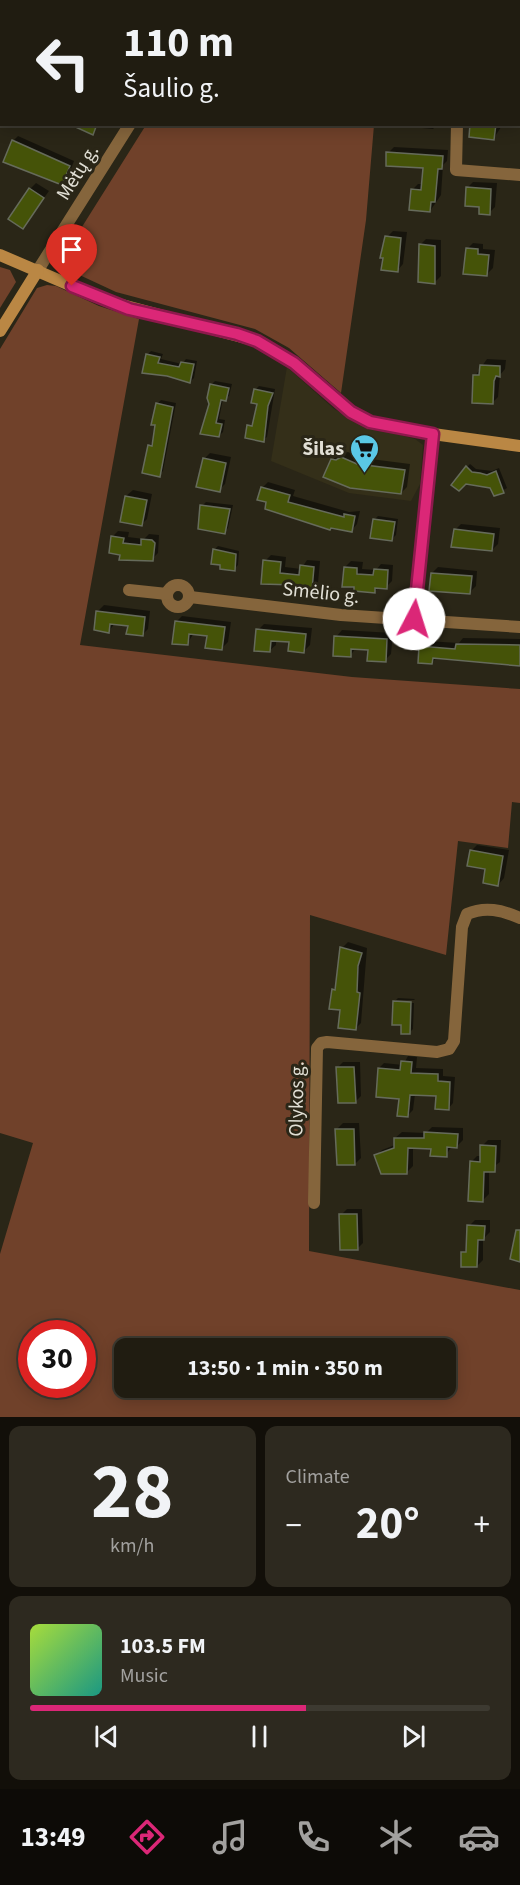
<!DOCTYPE html>
<html lang="en">
<head>
<meta charset="utf-8">
<style>
	:root { --surface:#201c11; --page:#2d291f; --text:#f1f3f6; --muted:#a2a19f; --line:#3d3a31; --accent:#db2777 }
	body { margin:0; font-family:"Source Sans 3",sans-serif; background:var(--page); color:var(--text); height:100vh; display:flex; flex-direction:column; font-size:22px; white-space:nowrap }
	* { box-sizing:border-box; margin:0 }
	p { font-size:20px; color:var(--muted) }
	.icon { flex:none; width:33px; height:33px; fill:none; stroke:currentColor; stroke-width:2; stroke-linecap:round; stroke-linejoin:round }
	.map { position:relative; height:1417px; overflow:hidden }
	.drawer { display:flex; flex-direction:column; gap:9px; padding:9px; background:#120f09; flex:1 }
	.drawer>* { flex:none }
	.guide { position:absolute; left:0px; top:0px; width:520px; height:126px; box-shadow:0 3px 15px #0003,0 0 0 2px var(--line); background:#201c11; color:var(--text); overflow:hidden }
	.speed { position:absolute; left:18px; top:1320px; display:flex; gap:12px; font-size:30px; font-weight:700; text-align:center }
	.speed>* { display:grid; place-content:center; width:78px; height:78px; border-radius:50%; background:var(--surface); box-shadow:0 3px 15px #0003,0 0 0 2px var(--line); line-height:1 }
	.speed .limit { border:9px solid #d22; background:#fff; color:#111 }
	.pin { position:absolute; display:grid; place-items:center; width:51px; height:51px; color:#fff; margin:-62px -26px; border-radius:50% 50% 50% 0; rotate:-45deg; box-shadow:0 0 6px #0007 }
	.pin .icon { rotate:45deg }
	.me { position:absolute; width:66px; margin:-33px; rotate:5deg; stroke-linejoin:round; filter:drop-shadow(0 0 4px #0008) }
	.turn { display:flex; align-items:center; gap:21px; height:126px; padding:0 24px; font-size:27px }
	.turn .icon { width:78px; height:78px; stroke-width:2.5 }
	.turn b { display:block; font-size:42px; line-height:51px }
	.big { font-size:45px; font-weight:700; line-height:1.1 }
	.drawer .widget { flex:1; display:flex; flex-direction:column; justify-content:center; gap:9px; min-width:0; padding:0 21px; border-radius:12px; background:var(--page) }
	.drawer .dial { align-items:center; gap:0 }
	.dial b { font-size:78px; line-height:1 }
	.song { display:flex; align-items:center; gap:18px }
	.cover { width:72px; height:72px; border-radius:9px; background:linear-gradient(135deg,hsl(80 70% 55%),hsl(170 70% 35%)) }
	.played { height:6px; border-radius:3px; background:linear-gradient(90deg,var(--accent) 60%,var(--line) 60%) }
	.keys { display:flex; justify-content:space-around; direction:ltr }
	.heat { display:flex; justify-content:space-between; align-items:center; font-size:33px; direction:ltr }
	.drawer .tiles { flex:1; display:grid; gap:9px; grid-template-columns:1fr 1fr }
	.widget:last-child { grid-column:span 2 }
	.trip { position:absolute; left:114px; top:1338px; width:342px; height:60px; border-radius:12px; background:var(--surface); box-shadow:0 3px 15px #0003,0 0 0 2px var(--line); font-weight:700; line-height:60px; text-align:center }
	.menu { display:flex; height:96px; justify-content:space-around; align-items:center; background:#0d0b07; color:var(--muted) }
	.menu .icon { width:42px; height:42px }
	.menu .active { color:var(--accent) }
	.menu b { font-size:27px; color:var(--text) }
	.map>svg:first-child { display:block }
	.built { fill:#342f19 }
	.green { fill:#70412a; fill-rule:evenodd }
	.shadow { fill:#0007 }
	.building { fill:#455308; stroke:#666b5b; stroke-width:1.5 }
	.lines { fill:none; stroke-linecap:round; stroke-linejoin:round }
	.street { stroke:#85653c; stroke-width:12 }
	.secondary { stroke:#ba8744; stroke-width:12 }
	.route-casing { stroke:#8e194d; stroke-width:15 }
	.route { stroke:#db2777; stroke-width:10 }
	.labels { text-anchor:middle; stroke-width:6; stroke-linejoin:round; paint-order:stroke }
	.street-label { font-size:20px; fill:#e1dfd5; stroke:#2a2617 }
	.poi-label { font-size:20px; font-weight:bold; fill:#e1dfd5; stroke:#2a2617; text-anchor:end }
</style>
</head>
<body>
<div class="map">
<svg width="520" height="1417" viewBox="0 0 520 1417">
	<rect width="100%" height="100%" fill="#2a2617"/>
	<!-- built -->
	<path class="built" d="M287 367 334 409 359 423 415 439 423 445 420 484 411 501 349 493 271 461Z"/>
	<!-- green -->
	<g class="green">
		<path d="M224 0H385L223 1Z"/>
		<path d="M146 125H374L366 220 341 393 289 348 255 329 116 292 58 265Z"/>
		<path d="M0 267 10 270 16 282 0 308Z"/>
		<path d="M47 285 56 286 99 306 139 319 80 645 352 677 520 689V803L512 802 508 848 458 841 446 955 310 915 309 1251 520 1290V1417H0V1254L33 1143 0 1133V349L37 288ZM32 1334H82V1384H32ZM124 1348H446V1388H124Z"/>
	</g>
	<!-- shadow -->
	<g class="shadow">
		<path d="M15 0H31L14 2Z"/>
		<path d="M81 0H103L80 2Z"/>
		<path d="M140 0H157V2H139Z"/>
		<path d="M465 0H486L463 2Z"/>
		<path d="M520 1V43H519Z"/>
		<path d="M2 26V40L0 39Z"/>
		<path d="M0 50 2 51 0 87Z"/>
		<path d="M411 124H438L433 129 411 127Z"/>
		<path d="M472 124H503L494 138Z"/>
		<path d="M18 136 74 161 67 179 62 184 13 141Z"/>
		<path d="M394 147 448 150 447 161 443 165 441 195 430 211 412 190 418 184H423L425 166 388 153Z"/>
		<path d="M473 182 497 183 495 207 489 213 467 188Z"/>
		<path d="M36 183 49 191 23 227 30 189Z"/>
		<path d="M393 231 407 232 403 264 397 271 387 237Z"/>
		<path d="M426 239 441 240V276L435 282 420 245Z"/>
		<path d="M473 243 483 244V249L495 250 493 268 487 274 467 249Z"/>
		<path d="M151 351 163 354 161 359 182 364 186 359 197 361 194 378 190 382 167 374 147 355Z"/>
		<path d="M487 359 506 360 505 369 500 375 498 397 492 403 475 376Z"/>
		<path d="M215 381 232 384 229 396 223 399 219 419 225 420 223 432 219 436 210 404 211 385Z"/>
		<path d="M259 386 275 389 267 437 263 440 249 426 255 422 259 403 255 390Z"/>
		<path d="M161 400 176 403 163 471 159 475 149 446 154 441 157 404Z"/>
		<path d="M348 452 363 458 410 464 407 487 401 493 332 460 339 454Z"/>
		<path d="M210 453 231 457 225 484 219 490 204 459Z"/>
		<path d="M470 464 476 469 492 471 499 468 507 488 495 495 491 486 466 482 467 467Z"/>
		<path d="M268 482 295 490 293 496 349 512 360 511 357 524 352 530 330 529 297 520 299 516 268 500 262 488Z"/>
		<path d="M133 490 152 494 147 519 141 525 126 496Z"/>
		<path d="M206 502 233 505 228 528 224 532 202 506Z"/>
		<path d="M378 516 398 519 396 535 392 539 374 520Z"/>
		<path d="M461 524 500 528 498 544 492 550 455 530Z"/>
		<path d="M118 531 129 532 128 537 144 539 149 534 159 535 158 553 152 559 122 553 112 537Z"/>
		<path d="M218 546 239 551 238 565 234 569 214 550Z"/>
		<path d="M271 555 286 557 285 567 301 569 307 560 320 561 318 583 311 589 299 583H262L265 561Z"/>
		<path d="M351 561 363 562 362 569 376 570 381 564 393 565 392 581 386 587H379L375 591 355 586 345 567Z"/>
		<path d="M438 567 477 571 476 586 470 592 432 573Z"/>
		<path d="M104 605 150 611 148 629 142 635 129 625 115 623 109 631 98 611Z"/>
		<path d="M182 616 231 622 228 642 222 648 209 634 194 633 187 644 176 622Z"/>
		<path d="M264 624 312 628 310 645 304 651 291 641 276 640V645L269 651 258 630Z"/>
		<path d="M342 630 393 633 391 654 385 660 369 649 356 648 350 656 336 637Z"/>
		<path d="M463 638 520 639V664L437 657 432 663 421 647 427 641 459 643Z"/>
		<path d="M477 845 509 850 504 878 498 885 487 867 471 851Z"/>
		<path d="M348 942 367 948 361 1023 355 1029 333 990 337 986 342 948Z"/>
		<path d="M398 998 415 999 414 1000H396Z"/>
		<path d="M396 1000V1003H414L413 1029 409 1033 403 1024 394 1002Z"/>
		<path d="M408 1056 417 1057 416 1068 443 1069V1076L455 1077 453 1103 448 1109 438 1095 415 1094 413 1110 407 1116 400 1098 379 1068 384 1063 403 1065Z"/>
		<path d="M343 1062H360L361 1096 355 1102 337 1068Z"/>
		<path d="M343 1123H359L361 1158 355 1164 337 1129Z"/>
		<path d="M432 1127 463 1128V1140L457 1146H452L446 1155 432 1147 413 1146V1166L407 1172 376 1156 382 1150 395 1145V1138L402 1132 426 1133Z"/>
		<path d="M488 1140H501L500 1162 489 1170V1194L483 1200 471 1162 477 1156H482V1146Z"/>
		<path d="M347 1209H362L363 1243 357 1249 341 1215Z"/>
		<path d="M475 1220H490V1232L483 1239V1260L477 1266 463 1253 468 1248 469 1226Z"/>
	</g>
	<!-- building -->
	<g class="building">
		<path d="M69 124H97L93 135Z"/>
		<path d="M470 124H496L494 140 469 137Z"/>
		<path d="M12 140 70 166 62 185 3 162Z"/>
		<path d="M386 152 443 156 442 169H438L435 202H431L430 212 409 210 411 189 421 190 423 168 386 166Z"/>
		<path d="M466 187 491 189 490 215 479 214V207L465 206Z"/>
		<path d="M29 188 44 198 23 229 8 219Z"/>
		<path d="M385 236 401 238 398 272 381 270 383 258H380Z"/>
		<path d="M419 244 435 246V284L418 282Z"/>
		<path d="M466 248 478 249V254L489 255 487 276 463 274Z"/>
		<path d="M146 354 160 357 158 363 179 367 181 362 194 364 190 383 167 376 142 373Z"/>
		<path d="M480 365 500 366V377L496 376 494 381 493 404 472 403 473 375H479Z"/>
		<path d="M210 384 229 388 226 401 221 400 216 423 222 424 219 437 200 434 209 404 207 398Z"/>
		<path d="M254 389 273 393 268 406 264 442 245 438 247 425 252 426 257 404 251 403Z"/>
		<path d="M156 403 173 407 160 477 142 473 148 445 152 446 155 425H151Z"/>
		<path d="M341 457 357 464 405 470 401 494 350 488 323 477 331 459 336 460Z"/>
		<path d="M203 458 226 463 220 492 196 487Z"/>
		<path d="M466 466 472 472 480 473 487 475 496 471 504 493 494 496 490 488 466 484 459 491 451 485Z"/>
		<path d="M261 487 290 495 288 502 344 517V514L355 516 352 532 331 528 330 530 265 509 266 502 257 500Z"/>
		<path d="M125 496 147 500 142 526 120 522Z"/>
		<path d="M200 505 230 509 225 534 198 529Z"/>
		<path d="M373 519 395 522 392 541 370 538Z"/>
		<path d="M454 529 494 534 492 551 451 547Z"/>
		<path d="M111 536 124 538 123 543 141 545V539L152 540 155 543 153 561 119 560 120 555 109 553Z"/>
		<path d="M213 549 236 554 235 571 220 569V565L211 564Z"/>
		<path d="M263 560 281 562 280 573 299 575 300 565 314 567 312 590 297 589V585L261 584Z"/>
		<path d="M344 567 357 568V574L373 575 374 569 388 570 387 589 375 588V593L354 591V587H342Z"/>
		<path d="M431 573 472 576 470 594 429 591Z"/>
		<path d="M96 611 145 617 143 636 126 634 128 626 110 624 109 633 94 630Z"/>
		<path d="M175 621 225 627 222 650 205 648 207 636 189 634 188 645 172 644Z"/>
		<path d="M256 629 306 634 304 653 288 651 289 642 271 641 270 652 254 651Z"/>
		<path d="M334 636 387 639 386 662 367 661 368 650 351 649V657L333 656Z"/>
		<path d="M456 644 520 645V666L433 658 432 664 418 663 419 646 455 649Z"/>
		<path d="M470 850 503 856 498 886 483 883 485 869 467 866Z"/>
		<path d="M340 947 362 953 358 966 357 992 360 993 356 1030 338 1028 340 1010 329 1009 332 989 335 990Z"/>
		<path d="M393 1001 411 1002 410 1034H401V1025H392Z"/>
		<path d="M401 1061 412 1062 411 1073 438 1074V1081L450 1082 449 1110 435 1109 436 1096 410 1095 408 1117 397 1116 399 1099 376 1097 378 1068 400 1070Z"/>
		<path d="M336 1067H354L356 1103H338Z"/>
		<path d="M335 1129H354L355 1165H337Z"/>
		<path d="M424 1132 458 1134 457 1148 447 1147V1157L430 1156 431 1149 408 1148 407 1174H381L374 1155 394 1148V1138H424Z"/>
		<path d="M480 1145 496 1146 495 1172H484L483 1202 468 1201 470 1161 480 1162Z"/>
		<path d="M339 1214H357L358 1250H340Z"/>
		<path d="M467 1225 485 1226 484 1240H478L477 1267H461V1252H466Z"/>
		<path d="M516 1230H520V1262L510 1259Z"/>
	</g>
	<g class="lines">
		<!-- street -->
		<g class="street">
			<path d="M208 2 209 0"/>
			<path d="M445 2V0"/>
			<path d="M457 124 456 170 520 175"/>
			<path d="M38 270 130 124"/>
			<circle cx="178" cy="596" r="11"/>
			<path d="M129 590 167 594"/>
			<path d="M190 597 341 615 520 627"/>
			<path d="M414 619 433 434"/>
			<path d="M314 1203 317 1048 321 1043 327 1042 437 1052 449 1049 454 1041 462 927 467 914C485 906 502 910 520 918"/>
		</g>
		<!-- secondary -->
		<g class="secondary">
			<path d="M0 255 107 301 257 341 294 363 351 412 370 422 433 434 520 446"/>
			<path d="M0 331 38 270"/>
		</g>
	</g>
	<g class="lines">
		<defs>
			<path id="route" d="M72 286 129 309 237 334 257 341 294 363 351 412 370 422 433 434 414 619"/>
		</defs>
		<!-- route casing -->
		<use href="#route" class="route-casing"/>
		<!-- route -->
		<use href="#route" class="route"/>
	</g>
	<!-- icons -->
	<defs>
		<symbol id="supermarket-pin" viewBox="-11 -11 22 30"><path d="M0 17L-7.5 6A9.5 9.5 0 1 1 7.5 6Z" fill="#5ac8e6" stroke="#2a2617"/><path d="M-6-5.5h2.5l.6 2H6L4.5 2H-2.5L-4.4-4H-6ZM-1.5 3.2a1.3 1.3 0 1 0 .1 0ZM3 3.2a1.3 1.3 0 1 0 .1 0Z" fill="#111"/></symbol>
	</defs>
	<g fill-rule="evenodd">
		<use href="#supermarket-pin" x="348" y="432" width="33" height="45"/>
	</g>
	<g class="labels">
		<!-- street labels -->
		<g class="street-label">
			<text transform="translate(77 172) rotate(-58)" y="7">Mėtų g.</text>
			<text transform="translate(321 592) rotate(6)" y="7">Smėlio g.</text>
			<text transform="translate(296 1099) rotate(-89)" y="7">Olykos g.</text>
		</g>
		<!-- poi labels -->
		<g class="poi-label">
			<text x="344" y="455">Šilas</text>
		</g>
	</g>
</svg>
<div class="speed"><div class="limit">30</div></div>
<div class="pin" style="left:72px;top:286px;background:#d93025"><svg class="icon" aria-label="arrive" viewBox="0 0 24 24"><path d="M6 21V4h12l-3 4 3 4H6"/></svg></div>
<svg class="me" style="left:414px;top:619px" viewBox="-20 -20 40 40"><circle r="19" fill="#fff"/><path d="M0-13L10 11 0 6-10 11z" fill="#db2777"/></svg>
<div class="trip">13:50 · 1 min · 350 m</div>
<div class="guide">
<div class="turn"><svg class="icon" aria-label="left" viewBox="0 0 24 24"><path d="M17 20v-9H6M10 6l-5 5 5 5"/></svg><div><b>110 m</b>Šaulio g.</div></div>
</div>
</div>
<section class="drawer">
<div class="tiles">
<div class="widget dial"><b>28</b><p>km/h</p></div>
<div class="widget"><p>Climate</p>
<div class="heat"><a>−</a><b class="big">20°</b><a>+</a></div>
</div>
<div class="widget">
<div class="song"><i class="cover"></i><div><b>103.5 FM</b><p>Music</p></div></div>
<div class="played"></div>
<div class="keys"><svg class="icon" aria-label="previous" viewBox="0 0 24 24"><path d="M18 5L8 12l10 7zM5 5v14"/></svg><svg class="icon" aria-label="pause" viewBox="0 0 24 24"><path d="M8 5v14M16 5v14"/></svg><svg class="icon" aria-label="next" viewBox="0 0 24 24"><path d="M6 5l10 7-10 7zM19 5v14"/></svg></div>
</div>
</div>
</section>
<nav class="menu">
<b>13:49</b>
<svg class="icon active" aria-label="directions" viewBox="0 0 24 24"><path d="M12 3l9 9-9 9-9-9zM9 14v-3h6M13 9l2 2-2 2"/></svg>
<svg class="icon" aria-label="music" viewBox="0 0 24 24"><path d="M9 18V5l10-2v13"/><circle cx="6" cy="18" r="3"/><circle cx="16" cy="16" r="3"/></svg>
<svg class="icon" aria-label="phone" viewBox="0 0 24 24"><path d="M5 4h4l2 5-3 2q2 4 5 5l2-3 5 2v4C11 20 4 13 5 4z"/></svg>
<svg class="icon" aria-label="climate" viewBox="0 0 24 24"><path d="M12 3v18M4 7l16 10M4 17L20 7"/></svg>
<svg class="icon" aria-label="car" viewBox="0 0 24 24"><path d="M5 17H2v-5l4-1 3-4h7l3 4 3 1v5h-3M9 17h6M6 11h13"/><circle cx="7" cy="17" r="2"/><circle cx="17" cy="17" r="2"/></svg>
</nav>
</body>
</html>
